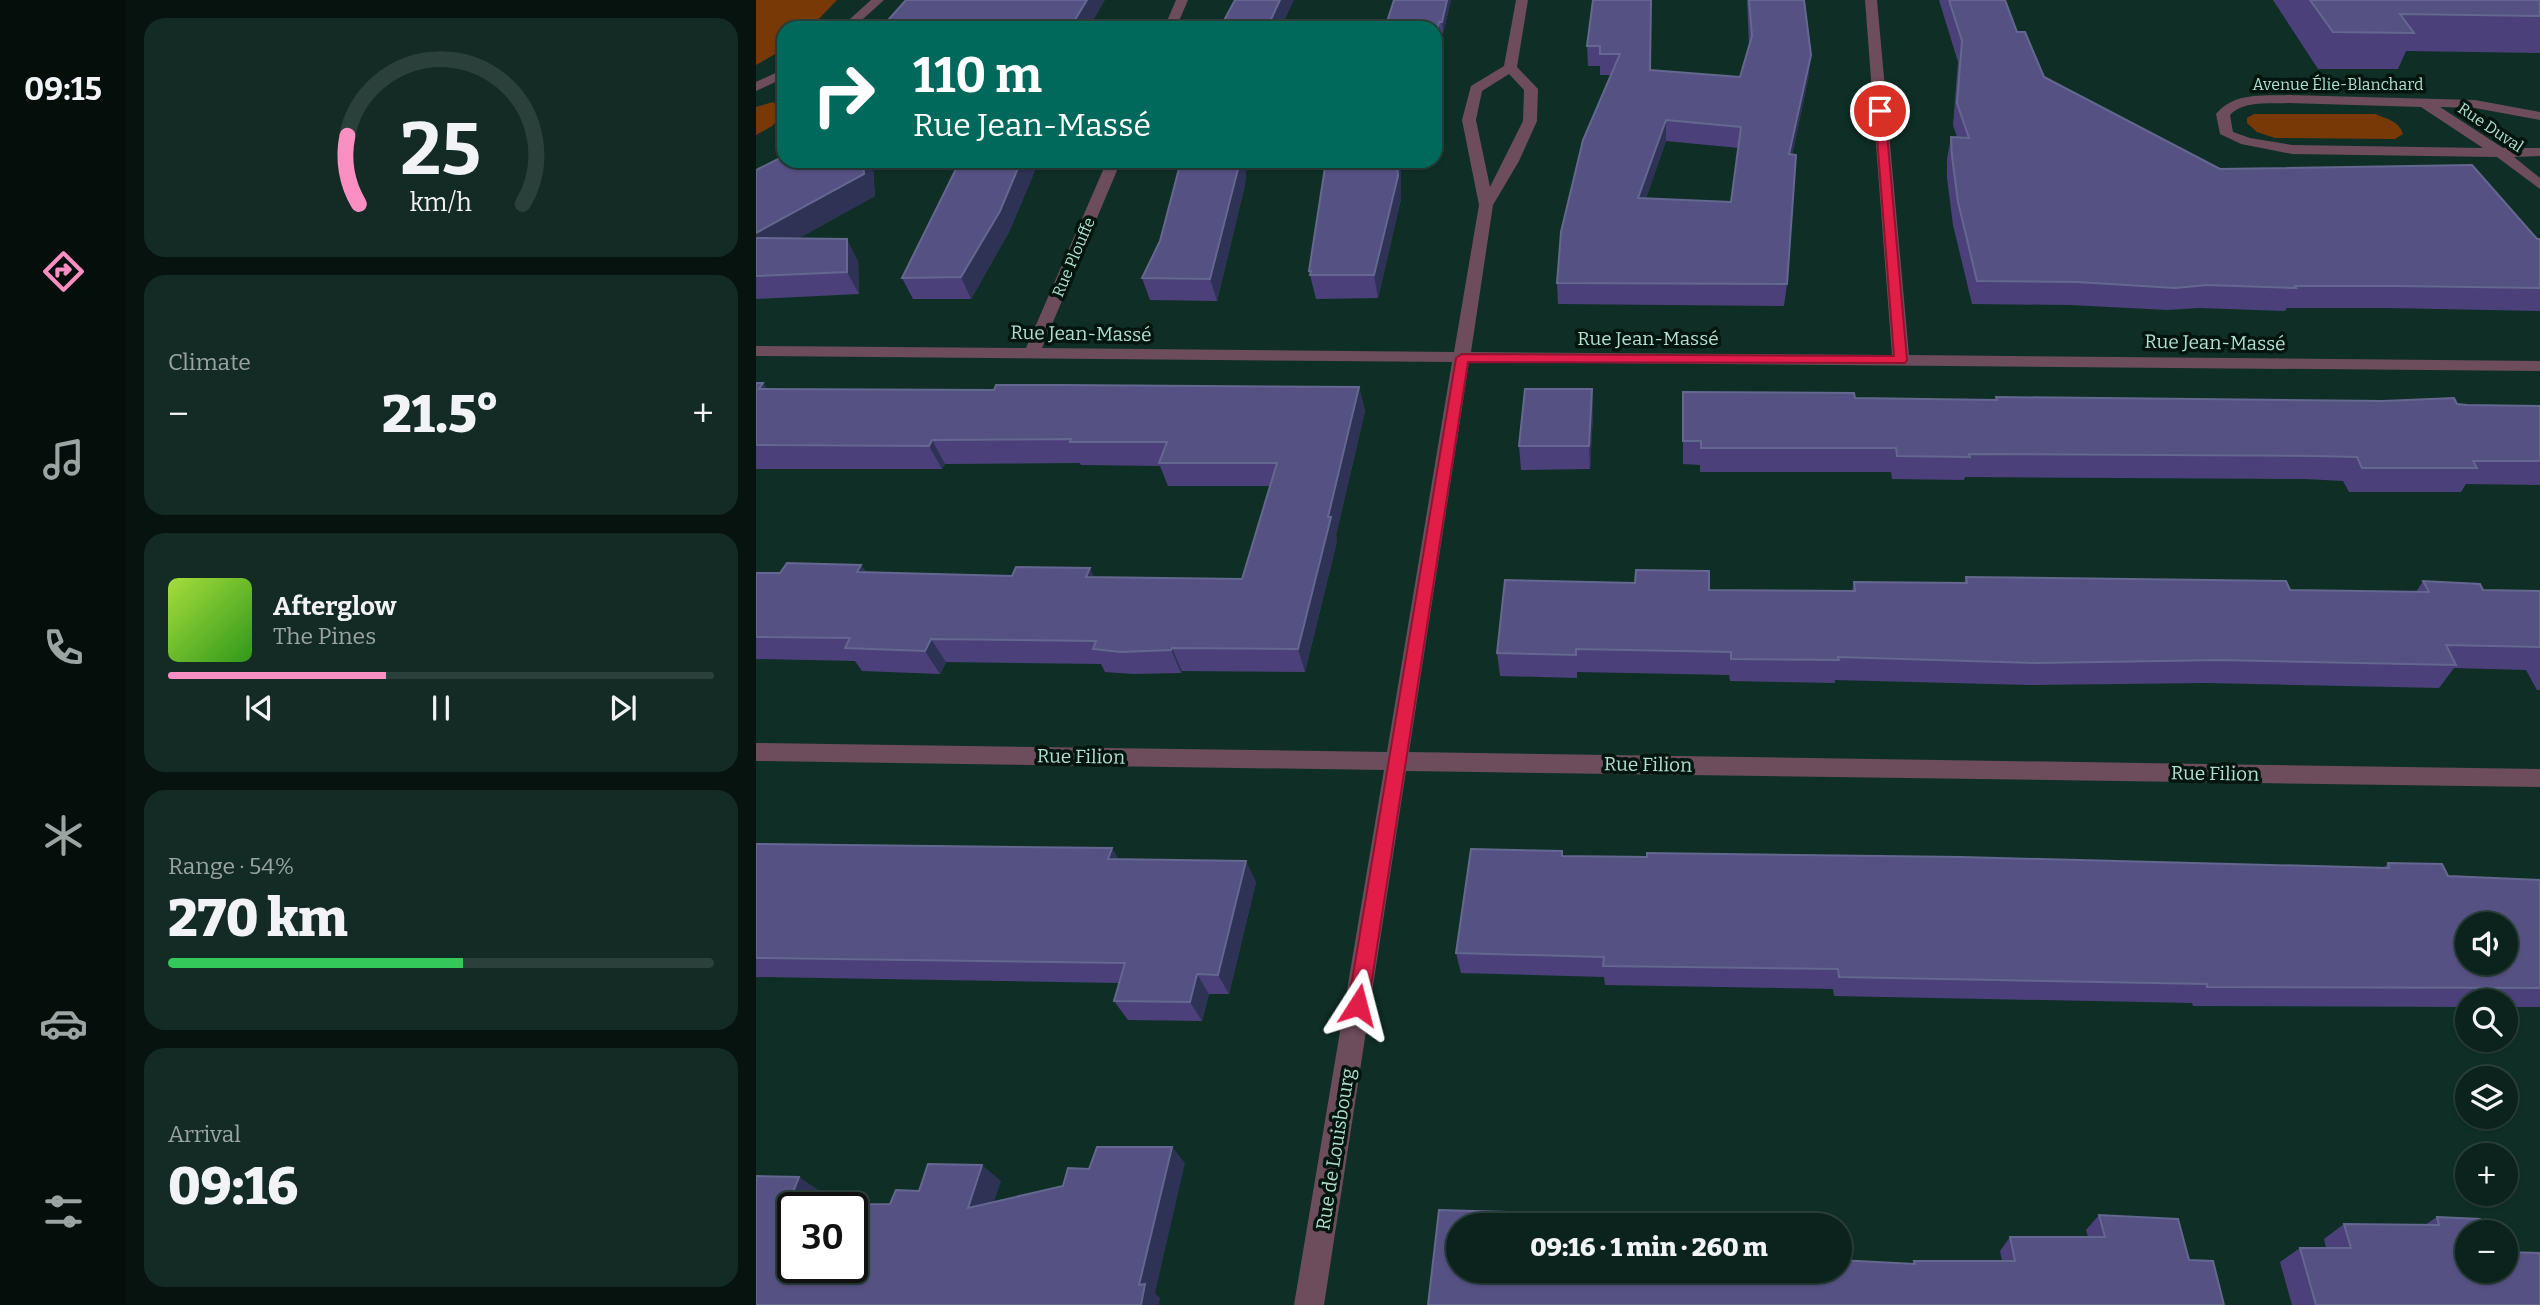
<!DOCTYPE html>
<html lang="en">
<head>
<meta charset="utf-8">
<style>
	:root { --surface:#0b231c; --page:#142b25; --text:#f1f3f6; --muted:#9aa4a3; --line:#2b403b; --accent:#fc8fc1 }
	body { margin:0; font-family:Bitter,serif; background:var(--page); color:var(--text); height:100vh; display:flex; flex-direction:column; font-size:26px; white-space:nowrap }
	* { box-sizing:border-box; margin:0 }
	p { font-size:23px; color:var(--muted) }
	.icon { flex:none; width:38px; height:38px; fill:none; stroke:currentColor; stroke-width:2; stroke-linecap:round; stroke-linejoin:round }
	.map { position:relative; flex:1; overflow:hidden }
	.side { display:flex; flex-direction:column; gap:18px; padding:18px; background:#06130f; width:630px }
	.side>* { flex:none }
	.banner { position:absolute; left:21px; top:21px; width:665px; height:147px; border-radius:21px; box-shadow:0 2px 5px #0004,0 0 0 2px var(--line); background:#00695c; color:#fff; overflow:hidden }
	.buttons { position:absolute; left:1699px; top:912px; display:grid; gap:14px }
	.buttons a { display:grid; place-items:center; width:63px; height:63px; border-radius:50%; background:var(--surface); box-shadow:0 2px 5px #0004,0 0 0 2px var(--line); font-size:35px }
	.speed { position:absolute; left:21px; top:1192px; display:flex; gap:14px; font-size:35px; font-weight:700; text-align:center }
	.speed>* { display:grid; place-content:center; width:91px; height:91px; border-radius:50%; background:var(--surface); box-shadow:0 2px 5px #0004,0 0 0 2px var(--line); line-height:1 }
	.speed .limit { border:4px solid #111; border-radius:10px; background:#fff; color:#111 }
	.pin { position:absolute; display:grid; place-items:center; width:60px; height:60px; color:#fff; margin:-30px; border:4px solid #fff; border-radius:50%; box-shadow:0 2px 7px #0007 }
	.me { position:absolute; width:77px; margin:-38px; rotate:9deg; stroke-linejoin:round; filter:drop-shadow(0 0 5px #0008) }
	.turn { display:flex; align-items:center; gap:24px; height:147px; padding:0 21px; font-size:32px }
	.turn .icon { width:91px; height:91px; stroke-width:2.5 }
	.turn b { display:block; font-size:49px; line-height:60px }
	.big { font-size:52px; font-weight:800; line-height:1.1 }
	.side .widget { flex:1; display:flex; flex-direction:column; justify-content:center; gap:10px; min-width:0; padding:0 24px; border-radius:21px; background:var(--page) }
	.side .dial { align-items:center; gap:0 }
	.dial svg { height:182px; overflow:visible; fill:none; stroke:var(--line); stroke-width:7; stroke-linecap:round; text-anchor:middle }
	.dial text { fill:var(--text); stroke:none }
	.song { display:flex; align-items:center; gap:21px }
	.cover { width:84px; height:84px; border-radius:10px; background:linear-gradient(135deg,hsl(80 70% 55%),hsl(110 70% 35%)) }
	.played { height:7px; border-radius:4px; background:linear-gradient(90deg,var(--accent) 40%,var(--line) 40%) }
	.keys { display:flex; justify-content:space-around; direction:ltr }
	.heat { display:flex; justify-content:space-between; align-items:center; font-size:38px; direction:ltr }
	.charge { height:10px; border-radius:5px; background:linear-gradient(90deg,#34c759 54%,var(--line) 0) }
	.trip { position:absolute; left:690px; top:1213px; width:406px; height:70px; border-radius:35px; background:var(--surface); box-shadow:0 2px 5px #0004,0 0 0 2px var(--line); font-weight:800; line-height:70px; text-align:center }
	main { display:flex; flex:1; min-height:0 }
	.menu { display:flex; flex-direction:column; width:126px; justify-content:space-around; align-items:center; background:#040e0b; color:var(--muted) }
	.menu .icon { width:49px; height:49px }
	.menu .selected { color:var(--accent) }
	.menu b { font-size:32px; color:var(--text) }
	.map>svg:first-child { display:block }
	.green { fill:#793906 }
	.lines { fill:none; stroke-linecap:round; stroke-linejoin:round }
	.street { fill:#6d4d5b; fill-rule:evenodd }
	.wall { fill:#4b407a; fill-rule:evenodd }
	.shaded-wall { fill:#2e3254 }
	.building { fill:#565183; stroke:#64678f; stroke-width:2; fill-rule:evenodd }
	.route { fill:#e11d48; stroke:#92132f; stroke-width:2 }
	.labels { text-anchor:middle; stroke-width:7; stroke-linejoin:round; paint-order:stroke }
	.far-street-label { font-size:16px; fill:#b2dfd0; stroke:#02160f }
	.street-label { font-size:19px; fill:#b2dfd0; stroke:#02160f }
</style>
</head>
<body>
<main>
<nav class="menu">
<b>09:15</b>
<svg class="icon selected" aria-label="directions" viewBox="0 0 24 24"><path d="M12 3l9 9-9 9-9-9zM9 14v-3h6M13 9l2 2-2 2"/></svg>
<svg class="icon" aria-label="music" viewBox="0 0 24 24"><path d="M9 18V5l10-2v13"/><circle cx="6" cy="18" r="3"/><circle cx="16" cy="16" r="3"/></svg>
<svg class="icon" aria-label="phone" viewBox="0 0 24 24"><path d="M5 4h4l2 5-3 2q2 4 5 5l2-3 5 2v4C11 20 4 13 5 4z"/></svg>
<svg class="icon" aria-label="climate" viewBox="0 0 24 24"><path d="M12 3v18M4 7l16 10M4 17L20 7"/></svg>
<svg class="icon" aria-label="car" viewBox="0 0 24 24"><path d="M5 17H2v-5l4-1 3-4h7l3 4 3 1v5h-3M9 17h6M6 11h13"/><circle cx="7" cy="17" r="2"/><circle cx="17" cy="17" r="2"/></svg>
<svg class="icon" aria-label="filters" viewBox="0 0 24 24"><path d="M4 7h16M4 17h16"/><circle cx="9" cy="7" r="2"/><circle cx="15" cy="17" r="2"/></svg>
</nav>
<section class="side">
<div class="widget dial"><svg viewBox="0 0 100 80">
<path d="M14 69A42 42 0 1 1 86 69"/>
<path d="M14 69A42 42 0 0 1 9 39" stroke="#fc8fc1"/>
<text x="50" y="56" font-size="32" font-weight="700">25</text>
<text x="50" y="72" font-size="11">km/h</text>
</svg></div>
<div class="widget"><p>Climate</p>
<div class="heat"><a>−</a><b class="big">21.5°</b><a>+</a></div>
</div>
<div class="widget">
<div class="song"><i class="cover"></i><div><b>Afterglow</b><p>The Pines</p></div></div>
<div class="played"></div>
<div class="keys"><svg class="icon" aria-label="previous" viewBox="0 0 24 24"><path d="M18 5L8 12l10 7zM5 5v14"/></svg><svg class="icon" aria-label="pause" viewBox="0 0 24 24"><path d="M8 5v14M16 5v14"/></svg><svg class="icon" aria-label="next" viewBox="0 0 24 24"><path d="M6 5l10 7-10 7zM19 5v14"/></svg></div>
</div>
<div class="widget"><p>Range · 54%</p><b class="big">270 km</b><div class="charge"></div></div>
<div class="widget"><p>Arrival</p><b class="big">09:16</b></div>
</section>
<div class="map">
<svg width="1784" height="1305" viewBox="0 0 1784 1305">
	<rect width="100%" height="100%" fill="#0f2f26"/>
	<!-- green -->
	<g class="green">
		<path d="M0 0H81L54 28H28V49L0 65Z"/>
		<path d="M17 102 22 106 23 119 16 126 0 135V107Z"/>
		<path d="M1498 114H1619C1631 119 1643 121 1647 134L1639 139 1519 138 1501 132 1491 123V118Z"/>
	</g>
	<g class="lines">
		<!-- street -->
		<g class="street">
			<path d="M115 0H128L97 28H84Z"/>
			<path d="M420 0H432L420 28H408Z"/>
			<path d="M760 0H772L761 67 782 89 781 121 763 161 737 205 715 352 1136 355 1109 0H1121L1153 355 1784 361V371L713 362 653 752 1784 769V787L650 771 568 1305H538L628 770 0 761V743L631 752 696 362 0 356V346L270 348 351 161H365L286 348 698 352 723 205 706 120 715 86 748 66ZM753 74 768 90 767 121 734 187 720 120 726 91Z"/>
			<path d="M28 69V78L0 91V82Z"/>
			<path d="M1532 95 1719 100 1784 112V120L1719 108 1684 107 1747 148H1784V156L1758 157 1784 178V189L1741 157 1536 154 1485 144 1464 134 1460 114C1478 92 1506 96 1532 95ZM1532 103 1665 107 1727 148 1536 145 1494 138 1477 132 1474 115C1488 100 1513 104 1532 103Z"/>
		</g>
	</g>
	<!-- wall -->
	<g class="wall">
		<path d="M638 0H695L687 33H684L679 58V28Z"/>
		<path d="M837 0 894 70 984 77 993 44 991 0H1048L1053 75 1036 155 1031 284 1028 306 802 304 801 283 855 75H844V66H832L831 46ZM910 141 983 148 975 202 890 198Z"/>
		<path d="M1183 0H1249L1261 32 1288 77 1464 169 1784 239V311L1631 308H1531L1529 311 1443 308 1411 310 1315 305 1216 304 1197 225 1191 178V159L1195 137H1201L1197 125 1202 62Z"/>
		<path d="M1517 0H1784V53L1650 51 1642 69H1562Z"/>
		<path d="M28 161H181L176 164 117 169 119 196 41 239 102 261 103 294 0 299V170Z"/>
		<path d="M204 161H283L253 232 215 299H157L146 278Z"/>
		<path d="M425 161H491L489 185 461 301 394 300 386 278 404 241Z"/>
		<path d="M645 199 622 298 560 299 553 271Z"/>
		<path d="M0 383H7L11 389 238 390 603 387 609 411 580 535 581 541 549 672 426 671 425 673 377 674 349 672 345 664 190 662 184 674 106 671 99 661 0 659V573H24L105 565 110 572 256 576 486 579 514 486H412L404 466 325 465 324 463 189 464 186 469H0Z"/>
		<path d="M836 389 837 413 834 469 765 470 763 446Z"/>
		<path d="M927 392 1099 398 1239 400 1240 397 1784 406V485L1710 484 1705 492H1593L1587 481 1549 479 1209 477 1208 480 1136 479 1135 472H944V465L927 464Z"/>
		<path d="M1210 577 1534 590 1660 592 1667 581 1727 590 1784 591V690H1781L1770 670 1698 668 1683 688 1451 683 1274 685 1079 680V683L974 681 973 675 821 672V678L744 676 741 653 953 590 1096 591 1098 582 1208 583Z"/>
		<path d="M0 844 363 860 500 882 473 994H453L446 1021 372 1020 358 1001 363 983 0 977Z"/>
		<path d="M806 851 807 856 1628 868 1632 863 1692 876 1784 880V1007H1750V1001H1712V1007L1437 1006 1436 1003 1078 996 1077 989 849 985 848 977 705 973 700 953Z"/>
		<path d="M683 1210 791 1213 793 1225H702V1270H1083V1260L1156 1264 1158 1261H1246L1244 1251 1254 1237H1332L1330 1230 1343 1215 1422 1219 1433 1260 1457 1261 1468 1305H672Z"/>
		<path d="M1681 1217 1712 1232 1784 1305H1536L1524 1262 1544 1248H1570L1568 1239 1588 1224 1669 1225Z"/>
	</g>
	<!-- shaded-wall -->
	<g class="shaded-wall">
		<path d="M331 0H349L333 28H314Z"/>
		<path d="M524 0H538L525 28H511Z"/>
		<path d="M691 0H695L687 33 686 22Z"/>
		<path d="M683 22 684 33 679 58V40Z"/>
		<path d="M1055 55 1053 75 1032 176 1033 154Z"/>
		<path d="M910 120V141L883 219 882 198Z"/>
		<path d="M107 161H112L117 169 119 196 4 260 0 254V233Z"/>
		<path d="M265 161H283L253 232 215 299 205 277Z"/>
		<path d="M484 161H491L489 185 461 301 454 279Z"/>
		<path d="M641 161H645V199L622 298 618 275Z"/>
		<path d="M91 239 102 261 103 294 91 272Z"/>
		<path d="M7 383 23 407 3 389Z"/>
		<path d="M603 387 609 411 580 535 581 541 549 672 542 649Z"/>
		<path d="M836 389 837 413 834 469 833 446Z"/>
		<path d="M176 440 189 464 186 469 173 446Z"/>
		<path d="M105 565 121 588 101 572Z"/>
		<path d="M334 568 345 591 330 577Z"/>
		<path d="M175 639 190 662 184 674 169 651Z"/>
		<path d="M416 648 426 671 425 673 415 650Z"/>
		<path d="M356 848 369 869 352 859Z"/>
		<path d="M490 861 500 882 473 994 462 975Z"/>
		<path d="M441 974 453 994 446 1021 434 1002Z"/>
		<path d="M416 1147 429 1163 399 1293 404 1298 403 1305H385L383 1285Z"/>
		<path d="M226 1165 245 1181 231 1223 212 1208Z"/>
		<path d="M43 1177 67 1193 62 1208 32 1205Z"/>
	</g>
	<!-- building -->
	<g class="building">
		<path d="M150 0H331L314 28H125Z"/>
		<path d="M479 0H524L511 28H464Z"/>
		<path d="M638 0H691L686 22H683L679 40V28H629Z"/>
		<path d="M837 0H895L894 70 984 77 996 36 993 0H1048L1055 55 1033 154 1040 155 1031 284 801 283 805 232 827 140 864 54H844V46H831ZM910 120 985 127 975 202 882 198Z"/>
		<path d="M1193 0H1249L1261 32H1269L1288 77 1464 169 1716 165 1781 239H1784V288L1643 286H1539L1540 288 1451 285 1419 288 1321 282 1221 281 1202 202 1196 156 1195 137 1213 138 1201 103 1206 41Z"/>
		<path d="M1554 0H1784V16L1644 14 1658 33 1577 32Z"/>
		<path d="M28 156V161H107L108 174 0 233V170Z"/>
		<path d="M204 161H265L244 211 205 277 146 278Z"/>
		<path d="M425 161H484L454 279 386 278 404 241Z"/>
		<path d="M570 161H641L642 176 618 275H554L555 271H553Z"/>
		<path d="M0 238 91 239V272L0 276Z"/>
		<path d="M0 383H7L3 389 238 390 240 385H306L603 387 572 517H575L542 649 416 648 415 650 365 652 337 649 340 641 175 639 169 651 89 648 94 638 0 637V573H24L31 563 105 565 101 572 256 576 260 567 334 568 330 577 486 579 521 463H403L411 442H314L315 439 176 440 173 446 0 445Z"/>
		<path d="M769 389H836L833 446H763Z"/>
		<path d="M927 392 1098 393 1099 398 1241 400 1240 397 1627 401 1698 398 1701 404 1711 405 1784 406V461H1717L1721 468H1606L1601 457 1561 456 1213 454 1214 457 1141 456 1140 448H945V441H927Z"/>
		<path d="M880 570 953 571V590L1099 591 1098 582 1211 583 1210 577 1530 581 1534 590 1673 592 1667 581 1724 584 1727 590 1784 591V647L1690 645 1700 665 1464 660 1282 663 1082 657 1083 660 975 659V652L820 649V655L741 653 749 580 879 583Z"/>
		<path d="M0 844 356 848 352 859 490 861 462 975 441 974 434 1002 358 1001 369 963 0 958Z"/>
		<path d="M715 849 806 851V856L891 857V853L1205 857 1633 868 1632 863 1686 864 1692 876 1784 880V988L1451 987V984L1083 977 1082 969 847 966 848 957 700 953ZM1712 924H1750V962H1712Z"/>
		<path d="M341 1147H416L383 1285 389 1284 385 1305H0V1176L43 1177 32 1205 134 1204 140 1190 163 1191 172 1164 226 1165 212 1208 307 1186 312 1168 333 1169ZM37 1208H96V1267H37Z"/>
		<path d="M683 1210 791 1213 790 1225H702V1270H1083V1260L1159 1264 1158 1261H1259L1254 1237H1349L1343 1215 1422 1219 1433 1260 1457 1261 1468 1305H672Z"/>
		<path d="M1681 1217 1724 1219 1729 1232H1712V1270H1750V1252L1784 1253V1305H1560L1544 1248H1595L1588 1224 1683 1225Z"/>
	</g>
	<!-- route -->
	<path class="route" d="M1124 108 1129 111 1151 360 1149 363 712 362 612 1005 609 1012 602 1015 595 1012 592 1005 700 358 706 354 1138 356 1119 111Z"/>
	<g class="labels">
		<!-- far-street labels -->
		<g class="far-street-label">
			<text x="1582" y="90">Avenue Élie-Blanchard</text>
			<text transform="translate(1735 127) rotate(34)" y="6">Rue Duval</text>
			<text transform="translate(317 257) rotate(-67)" y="6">Rue Plouffe</text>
		</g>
		<!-- street labels -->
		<g class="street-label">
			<text transform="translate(325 333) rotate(1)" y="7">Rue Jean-Massé</text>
			<text x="892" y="345">Rue Jean-Massé</text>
			<text transform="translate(1459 342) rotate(1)" y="7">Rue Jean-Massé</text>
			<text transform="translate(325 756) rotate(1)" y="7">Rue Filion</text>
			<text transform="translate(892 764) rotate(1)" y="7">Rue Filion</text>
			<text transform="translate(1459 773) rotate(1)" y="7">Rue Filion</text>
			<text transform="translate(579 1149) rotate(-81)" y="7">Rue de Louisbourg</text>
		</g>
	</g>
</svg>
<div class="buttons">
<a><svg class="icon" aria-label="sound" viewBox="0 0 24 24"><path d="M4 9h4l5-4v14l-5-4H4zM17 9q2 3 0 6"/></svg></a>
<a><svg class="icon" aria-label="search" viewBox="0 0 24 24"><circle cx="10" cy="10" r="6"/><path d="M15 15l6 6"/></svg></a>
<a><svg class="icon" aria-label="layers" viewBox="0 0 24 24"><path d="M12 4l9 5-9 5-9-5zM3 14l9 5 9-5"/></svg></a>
<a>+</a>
<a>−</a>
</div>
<div class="speed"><div class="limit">30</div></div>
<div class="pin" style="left:1124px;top:111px;background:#d93025"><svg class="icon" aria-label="arrive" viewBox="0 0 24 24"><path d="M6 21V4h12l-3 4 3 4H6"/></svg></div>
<svg class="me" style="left:602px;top:1005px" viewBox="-20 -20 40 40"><path d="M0-17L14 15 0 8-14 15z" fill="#e11d48" stroke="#fff" stroke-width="4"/></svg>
<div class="trip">09:16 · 1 min · 260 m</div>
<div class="banner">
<div class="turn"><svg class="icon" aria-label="right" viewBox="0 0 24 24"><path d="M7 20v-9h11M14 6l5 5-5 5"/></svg><div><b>110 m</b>Rue Jean-Massé</div></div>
</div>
</div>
</main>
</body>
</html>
